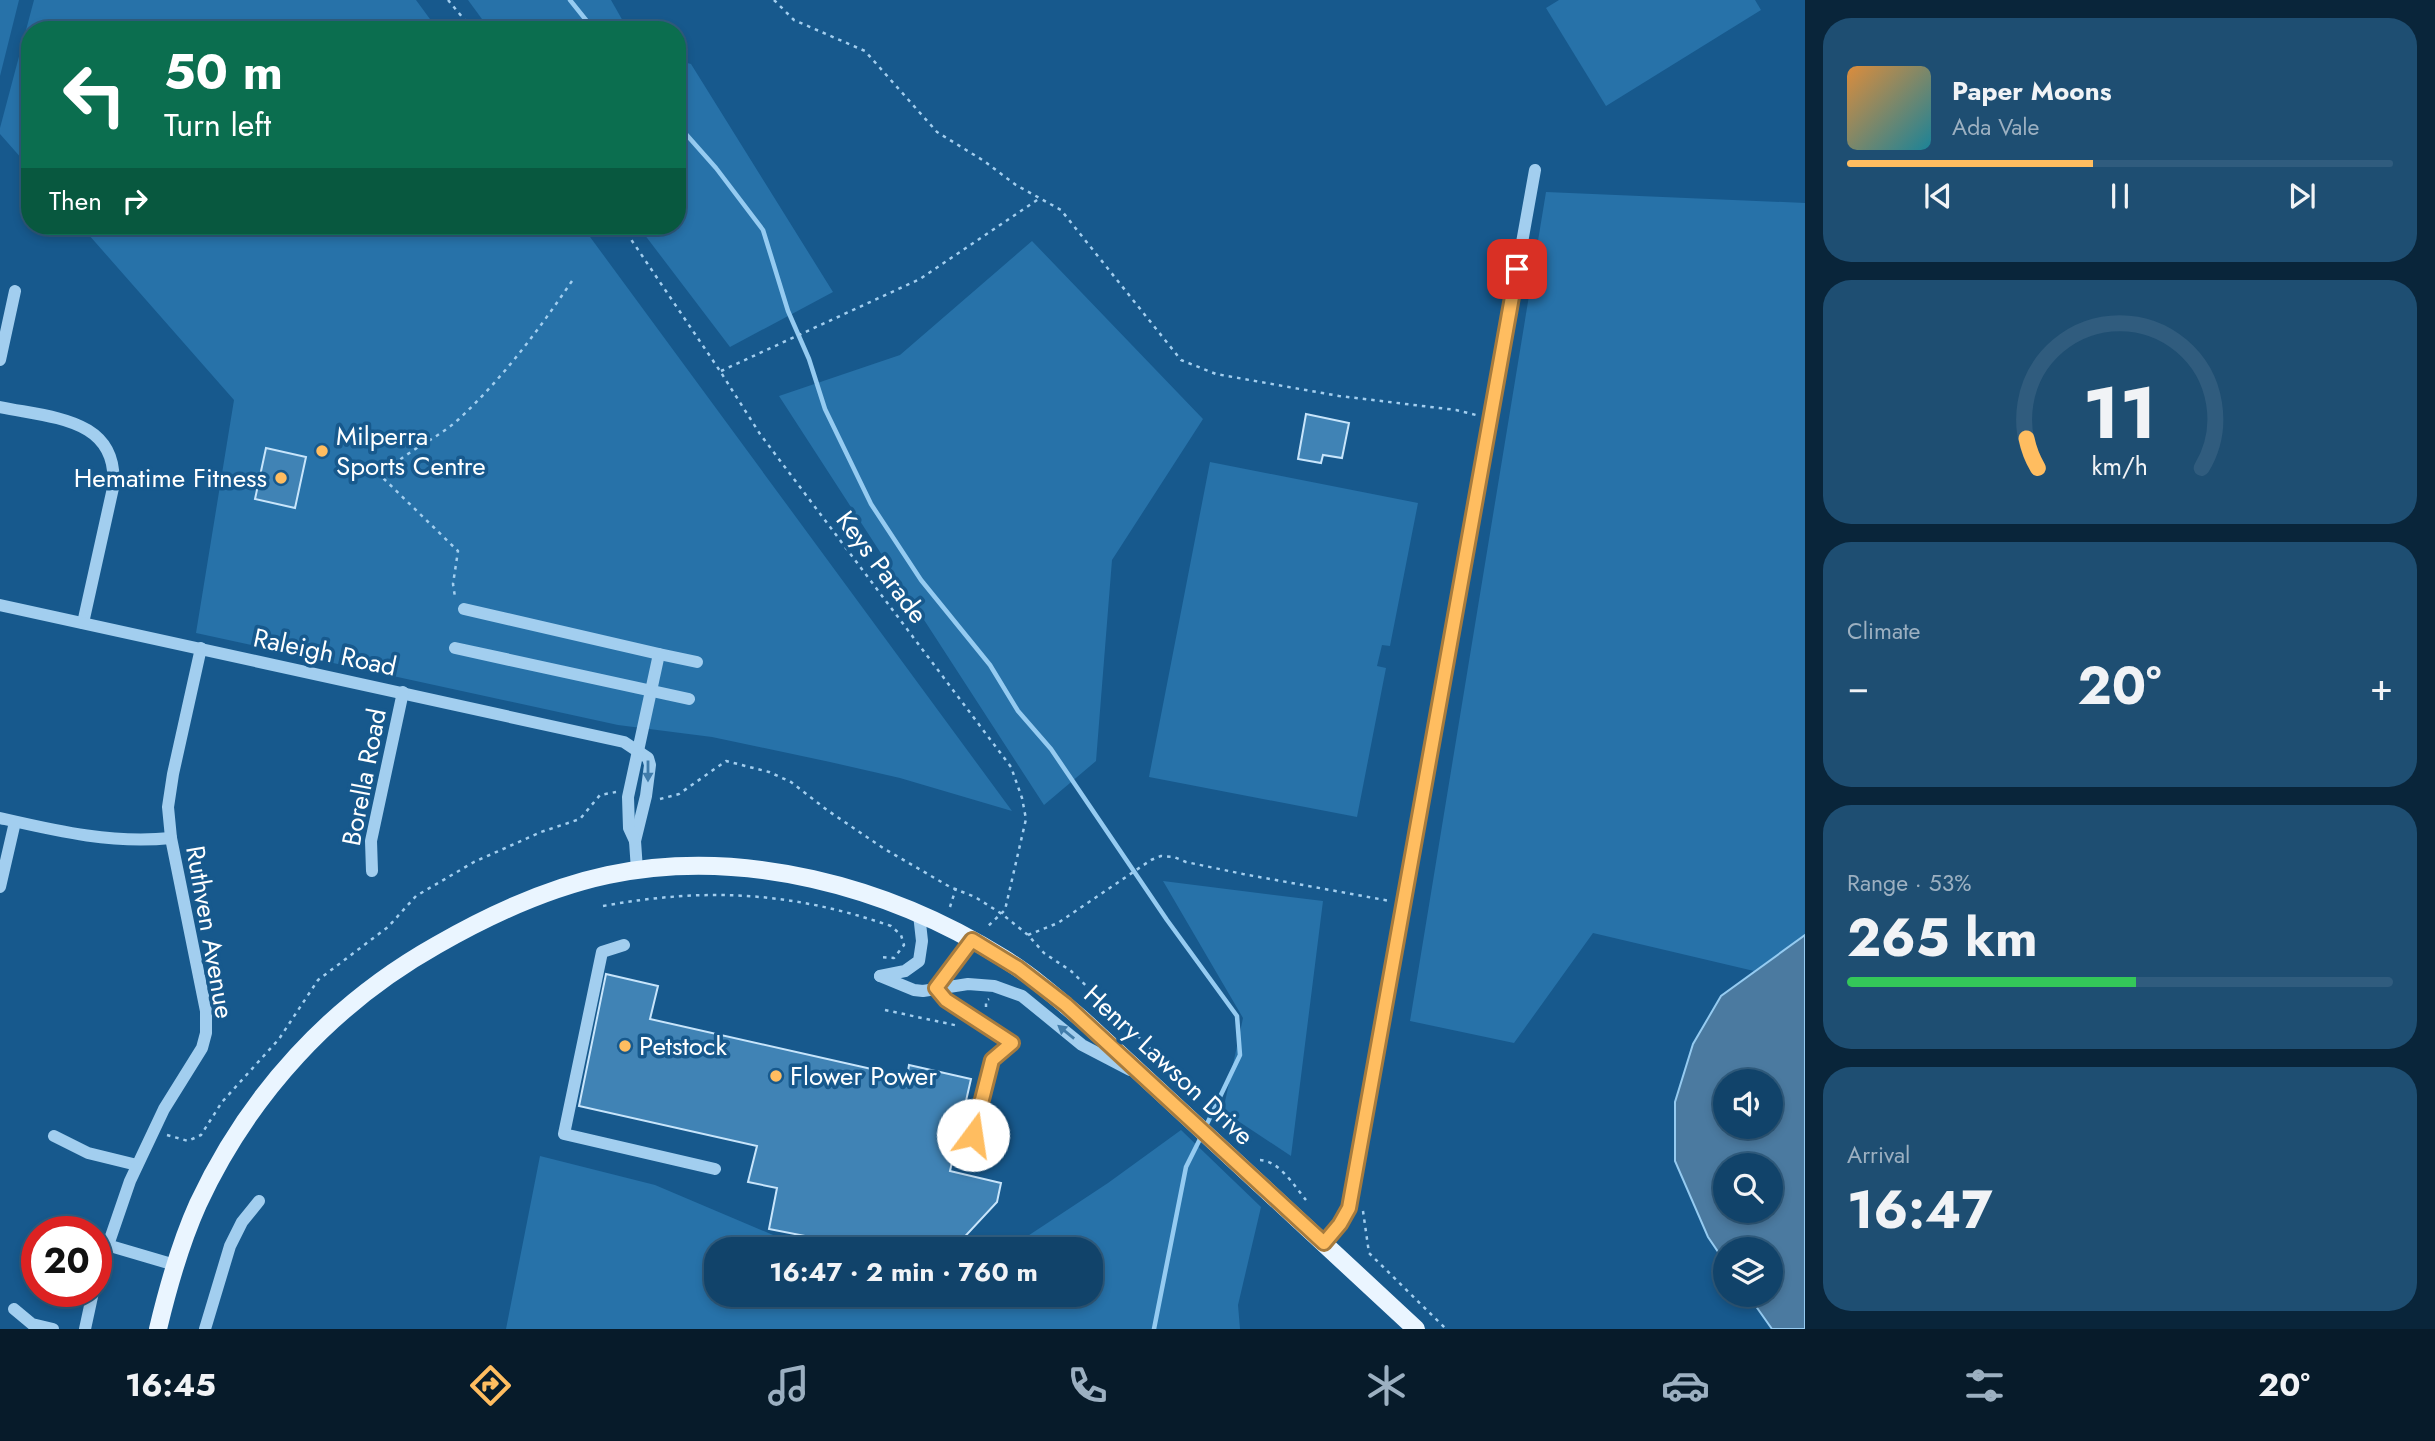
<!DOCTYPE html>
<html lang="en">
<head>
<meta charset="utf-8">
<style>
	:root { --surface:#11436a; --page:#1e4e72; --text:#f1f3f6; --muted:#9cb0c1; --line:#305c7e; --accent:#ffbd60 }
	body { margin:0; font-family:Jost,sans-serif; background:var(--page); color:var(--text); height:100vh; display:flex; flex-direction:column; font-size:26px; white-space:nowrap }
	* { box-sizing:border-box; margin:0 }
	p { font-size:23px; color:var(--muted) }
	.icon { flex:none; width:38px; height:38px; fill:none; stroke:currentColor; stroke-width:2; stroke-linecap:round; stroke-linejoin:round }
	.map { position:relative; flex:1; overflow:hidden }
	.panel { display:flex; flex-direction:column; gap:18px; padding:18px; background:#09253a; width:630px }
	.panel>* { flex:none }
	.guide { position:absolute; left:21px; top:21px; width:665px; height:214px; border-radius:28px; box-shadow:0 4px 10px #0003,0 0 0 2px var(--line); background:#0b6e4f; color:#fff; overflow:hidden }
	.controls { position:absolute; left:1713px; top:1069px; display:grid; gap:14px }
	.controls a { display:grid; place-items:center; width:70px; height:70px; border-radius:50%; background:var(--surface); box-shadow:0 4px 10px #0003,0 0 0 2px var(--line); font-size:35px }
	.speed { position:absolute; left:21px; top:1216px; display:flex; gap:14px; font-size:35px; font-weight:700; text-align:center }
	.speed>* { display:grid; place-content:center; width:91px; height:91px; border-radius:50%; background:var(--surface); box-shadow:0 4px 10px #0003,0 0 0 2px var(--line); line-height:1 }
	.speed .limit { border:10px solid #d22; background:#fff; color:#111 }
	.pin { position:absolute; display:grid; place-items:center; width:60px; height:60px; color:#fff; margin:-30px; border-radius:14px; box-shadow:0 4px 10px #0006 }
	.me { position:absolute; width:77px; margin:-38px; rotate:14deg; stroke-linejoin:round; filter:drop-shadow(0 0 5px #0008) }
	.turn { display:flex; align-items:center; gap:24px; height:147px; padding:0 28px; font-size:32px }
	.turn .icon { width:91px; height:91px; stroke-width:2.5 }
	.turn b { display:block; font-size:49px; line-height:60px }
	.then { display:flex; align-items:center; height:66px; padding:0 28px; background:#0003; gap:14px; font-size:26px }
	.big { font-size:52px; font-weight:700; line-height:1.1 }
	.panel .card { flex:1; display:flex; flex-direction:column; justify-content:center; gap:10px; min-width:0; padding:0 24px; border-radius:28px; background:var(--page) }
	.panel .dial { align-items:center; gap:0 }
	.dial svg { height:182px; overflow:visible; fill:none; stroke:var(--line); stroke-width:7; stroke-linecap:round; text-anchor:middle }
	.dial text { fill:var(--text); stroke:none }
	.song { display:flex; align-items:center; gap:21px }
	.cover { width:84px; height:84px; border-radius:10px; background:linear-gradient(135deg,hsl(30 70% 55%),hsl(190 70% 35%)) }
	.played { height:7px; border-radius:4px; background:linear-gradient(90deg,var(--accent) 45%,var(--line) 45%) }
	.keys { display:flex; justify-content:space-around; direction:ltr }
	.heat { display:flex; justify-content:space-between; align-items:center; font-size:38px; direction:ltr }
	.charge { height:10px; border-radius:5px; background:linear-gradient(90deg,#34c759 53%,var(--line) 0) }
	.trip { position:absolute; left:704px; top:1237px; width:399px; height:70px; border-radius:28px; background:var(--surface); box-shadow:0 4px 10px #0003,0 0 0 2px var(--line); font-weight:700; line-height:70px; text-align:center }
	.tabs { display:flex; height:112px; justify-content:space-around; align-items:center; background:#071b2a; color:var(--muted) }
	.tabs .icon { width:49px; height:49px }
	.tabs .on { color:var(--accent) }
	.tabs b { font-size:32px; color:var(--text) }
	main { display:flex; flex:1; min-height:0 }
	.map>svg:first-child { display:block }
	.green { fill:#2772a9 }
	.water { fill:#4b7aa0; stroke:#95cbf1; stroke-width:2; fill-rule:evenodd }
	.lines { fill:none; stroke-linecap:round; stroke-linejoin:round }
	.stream { stroke:#95cbf1; stroke-width:4.5 }
	.building { fill:#4083b5; stroke:#c8e5fb; stroke-width:2 }
	.path { stroke:#a2ceef; stroke-width:2.5; stroke-dasharray:3.5 5; stroke-linecap:butt }
	.minor { stroke:#a2ceef; stroke-width:12 }
	.major { stroke:#eaf5ff; stroke-width:18 }
	.oneway { fill:#417caa }
	.route-casing { stroke:#a67b3e; stroke-width:18 }
	.route { stroke:#ffbd60; stroke-width:12 }
	.poi-dot { fill:#ffbd60; stroke:#17598d; stroke-width:2.5 }
	.labels { text-anchor:middle; stroke-width:7; stroke-linejoin:round; paint-order:stroke }
	.poi-label { font-size:26px; fill:#fff; stroke:#17598d; text-anchor:start }
	.street-label { font-size:26px; fill:#fff; stroke:#17598d }
</style>
</head>
<body>
<main>
<div class="map">
<svg width="1805" height="1329" viewBox="0 0 1805 1329">
	<rect width="100%" height="100%" fill="#17598d"/>
	<!-- green -->
	<g class="green">
		<path d="M0 0H19L0 76Z"/>
		<path d="M34 0H416L438 30H30V168L0 134V128Z"/>
		<path d="M468 0H611L628 30H490Z"/>
		<path d="M1559 0H1755L1761 10 1606 106 1546 8Z"/>
		<path d="M677 60 691 64 833 292 730 347 638 226H677Z"/>
		<path d="M1546 192 1805 203V935L1754 971 1593 933 1514 1043 1410 1021Z"/>
		<path d="M81 226H582L1012 811 900 778 830 762 712 737 618 725 196 633 234 400Z"/>
		<path d="M1032 241 1203 419 1112 560 1096 761 1044 805 779 396 900 355Z"/>
		<path d="M1210 462 1418 503 1390 646 1382 645 1377 666 1386 668 1357 817 1149 777Z"/>
		<path d="M1163 881 1323 901 1291 1156 1223 1111 1243 1018Z"/>
		<path d="M1181 1130 1261 1207 1238 1305 1240 1329H506L540 1156 655 1185 806 1249 716 1250V1295H914L930 1302 940 1295H1090V1250L1008 1249 1108 1183Z"/>
	</g>
	<!-- water -->
	<path class="water" d="M1805 935V1329H1772L1748 1295H1771V1250H1726L1725 1262 1708 1237 1675 1161V1102L1693 1044 1721 996ZM1726 1082H1771V1127H1726ZM1726 1166H1771V1211H1726Z"/>
	<g class="lines">
		<!-- stream -->
		<g class="stream">
			<path d="M570 0 594 30"/>
			<path d="M677 124 716 168 763 230 788 311 809 359 825 409 871 504 921 580 990 665 1018 711 1051 749 1167 920 1237 1016 1240 1055 1206 1126"/>
			<path d="M1154 1329 1186 1167 1201 1137"/>
		</g>
	</g>
	<!-- building -->
	<g class="building">
		<path d="M1306 414 1349 423 1342 458 1323 455 1321 463 1298 459Z"/>
		<path d="M266 448 306 457 295 508 255 499Z"/>
		<path d="M606 974 658 986 650 1019 907 1077 909 1065 971 1079 950 1171 1001 1183 997 1202 958 1244 944 1241 942 1250H877L769 1229 777 1188 748 1182 757 1146 579 1106Z"/>
	</g>
	<g class="lines">
		<!-- path -->
		<g class="path">
			<path d="M448 0 473 30"/>
			<path d="M774 0 794 20 865 51 937 132 984 161 1016 185 1061 210 1181 360 1216 374 1339 396 1456 410 1476 415"/>
			<path d="M622 226 720 371 760 434 1011 767 1022 798 1026 819 1005 910 986 928"/>
			<path d="M721 371 920 279 1040 198"/>
			<path d="M361 467 382 477 458 551 453 584 455 597"/>
			<path d="M382 477C403 451 435 441 459 419 504 377 540 328 574 278"/>
			<path d="M660 799 679 794 726 761 769 772 791 782 827 810 883 848 950 887 975 897 1002 914 1028 935 1044 953 1071 971 1152 1050 1158 1059 1160 1068"/>
			<path d="M603 906C707 887 792 892 891 926L901 935 904 945 894 958 880 957"/>
			<path d="M950 907 956 888"/>
			<path d="M1028 935 1058 923 1151 860 1161 856 1174 857 1186 862 1243 874 1390 901"/>
			<path d="M986 1007V1001L989 999"/>
			<path d="M885 1010 959 1026"/>
			<path d="M167 1135 188 1141 201 1135 222 1102 279 1039 318 980 388 927 416 896 474 862 541 832 580 819 600 795 616 792"/>
			<path d="M1260 1160C1280 1161 1294 1186 1306 1200"/>
			<path d="M1363 1211 1369 1253 1446 1329"/>
		</g>
		<!-- minor -->
		<g class="minor">
			<path d="M0 360 15 291"/>
			<path d="M0 407C52 418 120 418 113 488L83 623"/>
			<path d="M0 605 624 742 648 758 650 765 646 796 635 841 637 870"/>
			<path d="M464 609 659 654 628 797 629 828 635 841"/>
			<path d="M455 648 689 699"/>
			<path d="M659 654 697 662"/>
			<path d="M0 818C57 831 111 844 171 838"/>
			<path d="M372 871 371 841 403 692"/>
			<path d="M0 887 15 822"/>
			<path d="M624 945 602 952 564 1134 715 1169"/>
			<path d="M880 976 914 990 923 991 968 984 994 986 1022 996 1082 1045 1130 1070"/>
			<path d="M880 976 905 971 919 961 922 941 919 914"/>
			<path d="M936 988 946 1000 1012 1043 992 1060 967 1159"/>
			<path d="M936 988 972 940"/>
			<path d="M54 1136 88 1153 137 1165"/>
			<path d="M1324 1243 1340 1224 1349 1208 1535 170"/>
			<path d="M107 1245 175 1265"/>
			<path d="M96 1280 130 1181 164 1109 202 1048 206 1033V1011L171 838 168 807 173 774 201 648"/>
			<path d="M14 1309 32 1324 53 1329"/>
			<path d="M85 1329 93 1292"/>
			<path d="M205 1329 230 1246 242 1222 259 1201"/>
		</g>
		<!-- major -->
		<path class="major" d="M158 1329C168 1287 180 1244 198 1204 249 1094 332 1004 437 945 491 914 547 888 608 875 742 847 888 886 1003 958 1031 975 1057 998 1083 1020L1416 1329"/>
	</g>
	<!-- one-way arrows -->
	<defs><path id="oneway-solid" d="M-6-.8H1V-3.2L6.5 0L1 3.2V.8H-6Z" transform="scale(1.75)"/></defs>
	<g class="oneway">
		<use href="#oneway-solid" transform="translate(648 771) rotate(90)"/>
		<use href="#oneway-solid" transform="translate(1066 1032) rotate(-141)"/>
	</g>
	<g class="lines">
		<defs>
			<path id="route" d="M973 1135 992 1060 1012 1043 946 1000 936 988 972 940 1018 968 1066 1005 1324 1243 1340 1224 1349 1208 1517 269"/>
		</defs>
		<!-- route casing -->
		<use href="#route" class="route-casing"/>
		<!-- route -->
		<use href="#route" class="route"/>
	</g>
	<!-- markers -->
	<g class="poi-dot">
		<circle cx="322" cy="451" r="7"/>
		<circle cx="281" cy="478" r="7"/>
		<circle cx="625" cy="1046" r="7"/>
		<circle cx="776" cy="1076" r="7"/>
	</g>
	<g class="labels">
		<!-- poi labels -->
		<g class="poi-label">
			<text x="336" y="445">Milperra<tspan x="336" dy="30">Sports Centre</tspan></text>
			<text x="267" y="487" text-anchor="end">Hematime Fitness</text>
			<text x="639" y="1055">Petstock</text>
			<text x="790" y="1085">Flower Power</text>
		</g>
		<!-- street labels -->
		<g class="street-label">
			<text transform="translate(882 567) rotate(53)" y="9">Keys Parade</text>
			<text transform="translate(325 652) rotate(12)" y="9">Raleigh Road</text>
			<text transform="translate(364 777) rotate(-79)" y="9">Borella Road</text>
			<text transform="translate(210 932) rotate(80)" y="9">Ruthven Avenue</text>
			<text transform="translate(1169 1065) rotate(43)" y="9">Henry Lawson Drive</text>
		</g>
	</g>
</svg>
<div class="controls">
<a><svg class="icon" aria-label="sound" viewBox="0 0 24 24"><path d="M4 9h4l5-4v14l-5-4H4zM17 9q2 3 0 6"/></svg></a>
<a><svg class="icon" aria-label="search" viewBox="0 0 24 24"><circle cx="10" cy="10" r="6"/><path d="M15 15l6 6"/></svg></a>
<a><svg class="icon" aria-label="layers" viewBox="0 0 24 24"><path d="M12 4l9 5-9 5-9-5zM3 14l9 5 9-5"/></svg></a>
</div>
<div class="speed"><div class="limit">20</div></div>
<div class="pin" style="left:1517px;top:269px;background:#d93025"><svg class="icon" aria-label="arrive" viewBox="0 0 24 24"><path d="M6 21V4h12l-3 4 3 4H6"/></svg></div>
<svg class="me" style="left:973px;top:1135px" viewBox="-20 -20 40 40"><circle r="19" fill="#fff"/><path d="M0-13L10 11 0 6-10 11z" fill="#ffbd60"/></svg>
<div class="trip">16:47 · 2 min · 760 m</div>
<div class="guide">
<div class="turn"><svg class="icon" aria-label="left" viewBox="0 0 24 24"><path d="M17 20v-9H6M10 6l-5 5 5 5"/></svg><div><b>50 m</b>Turn left</div></div>
<div class="then">Then<svg class="icon" aria-label="right" viewBox="0 0 24 24"><path d="M7 20v-9h11M14 6l5 5-5 5"/></svg></div>
</div>
</div>
<section class="panel">
<div class="card">
<div class="song"><i class="cover"></i><div><b>Paper Moons</b><p>Ada Vale</p></div></div>
<div class="played"></div>
<div class="keys"><svg class="icon" aria-label="previous" viewBox="0 0 24 24"><path d="M18 5L8 12l10 7zM5 5v14"/></svg><svg class="icon" aria-label="pause" viewBox="0 0 24 24"><path d="M8 5v14M16 5v14"/></svg><svg class="icon" aria-label="next" viewBox="0 0 24 24"><path d="M6 5l10 7-10 7zM19 5v14"/></svg></div>
</div>
<div class="card dial"><svg viewBox="0 0 100 80">
<path d="M14 69A42 42 0 1 1 86 69"/>
<path d="M14 69A42 42 0 0 1 9 56" stroke="#ffbd60"/>
<text x="50" y="56" font-size="32" font-weight="700">11</text>
<text x="50" y="72" font-size="11">km/h</text>
</svg></div>
<div class="card"><p>Climate</p>
<div class="heat"><a>−</a><b class="big">20°</b><a>+</a></div>
</div>
<div class="card"><p>Range · 53%</p><b class="big">265 km</b><div class="charge"></div></div>
<div class="card"><p>Arrival</p><b class="big">16:47</b></div>
</section>
</main>
<nav class="tabs">
<b>16:45</b>
<svg class="icon on" aria-label="directions" viewBox="0 0 24 24"><path d="M12 3l9 9-9 9-9-9zM9 14v-3h6M13 9l2 2-2 2"/></svg>
<svg class="icon" aria-label="music" viewBox="0 0 24 24"><path d="M9 18V5l10-2v13"/><circle cx="6" cy="18" r="3"/><circle cx="16" cy="16" r="3"/></svg>
<svg class="icon" aria-label="phone" viewBox="0 0 24 24"><path d="M5 4h4l2 5-3 2q2 4 5 5l2-3 5 2v4C11 20 4 13 5 4z"/></svg>
<svg class="icon" aria-label="climate" viewBox="0 0 24 24"><path d="M12 3v18M4 7l16 10M4 17L20 7"/></svg>
<svg class="icon" aria-label="car" viewBox="0 0 24 24"><path d="M5 17H2v-5l4-1 3-4h7l3 4 3 1v5h-3M9 17h6M6 11h13"/><circle cx="7" cy="17" r="2"/><circle cx="17" cy="17" r="2"/></svg>
<svg class="icon" aria-label="filters" viewBox="0 0 24 24"><path d="M4 7h16M4 17h16"/><circle cx="9" cy="7" r="2"/><circle cx="15" cy="17" r="2"/></svg>
<b>20°</b>
</nav>
</body>
</html>
